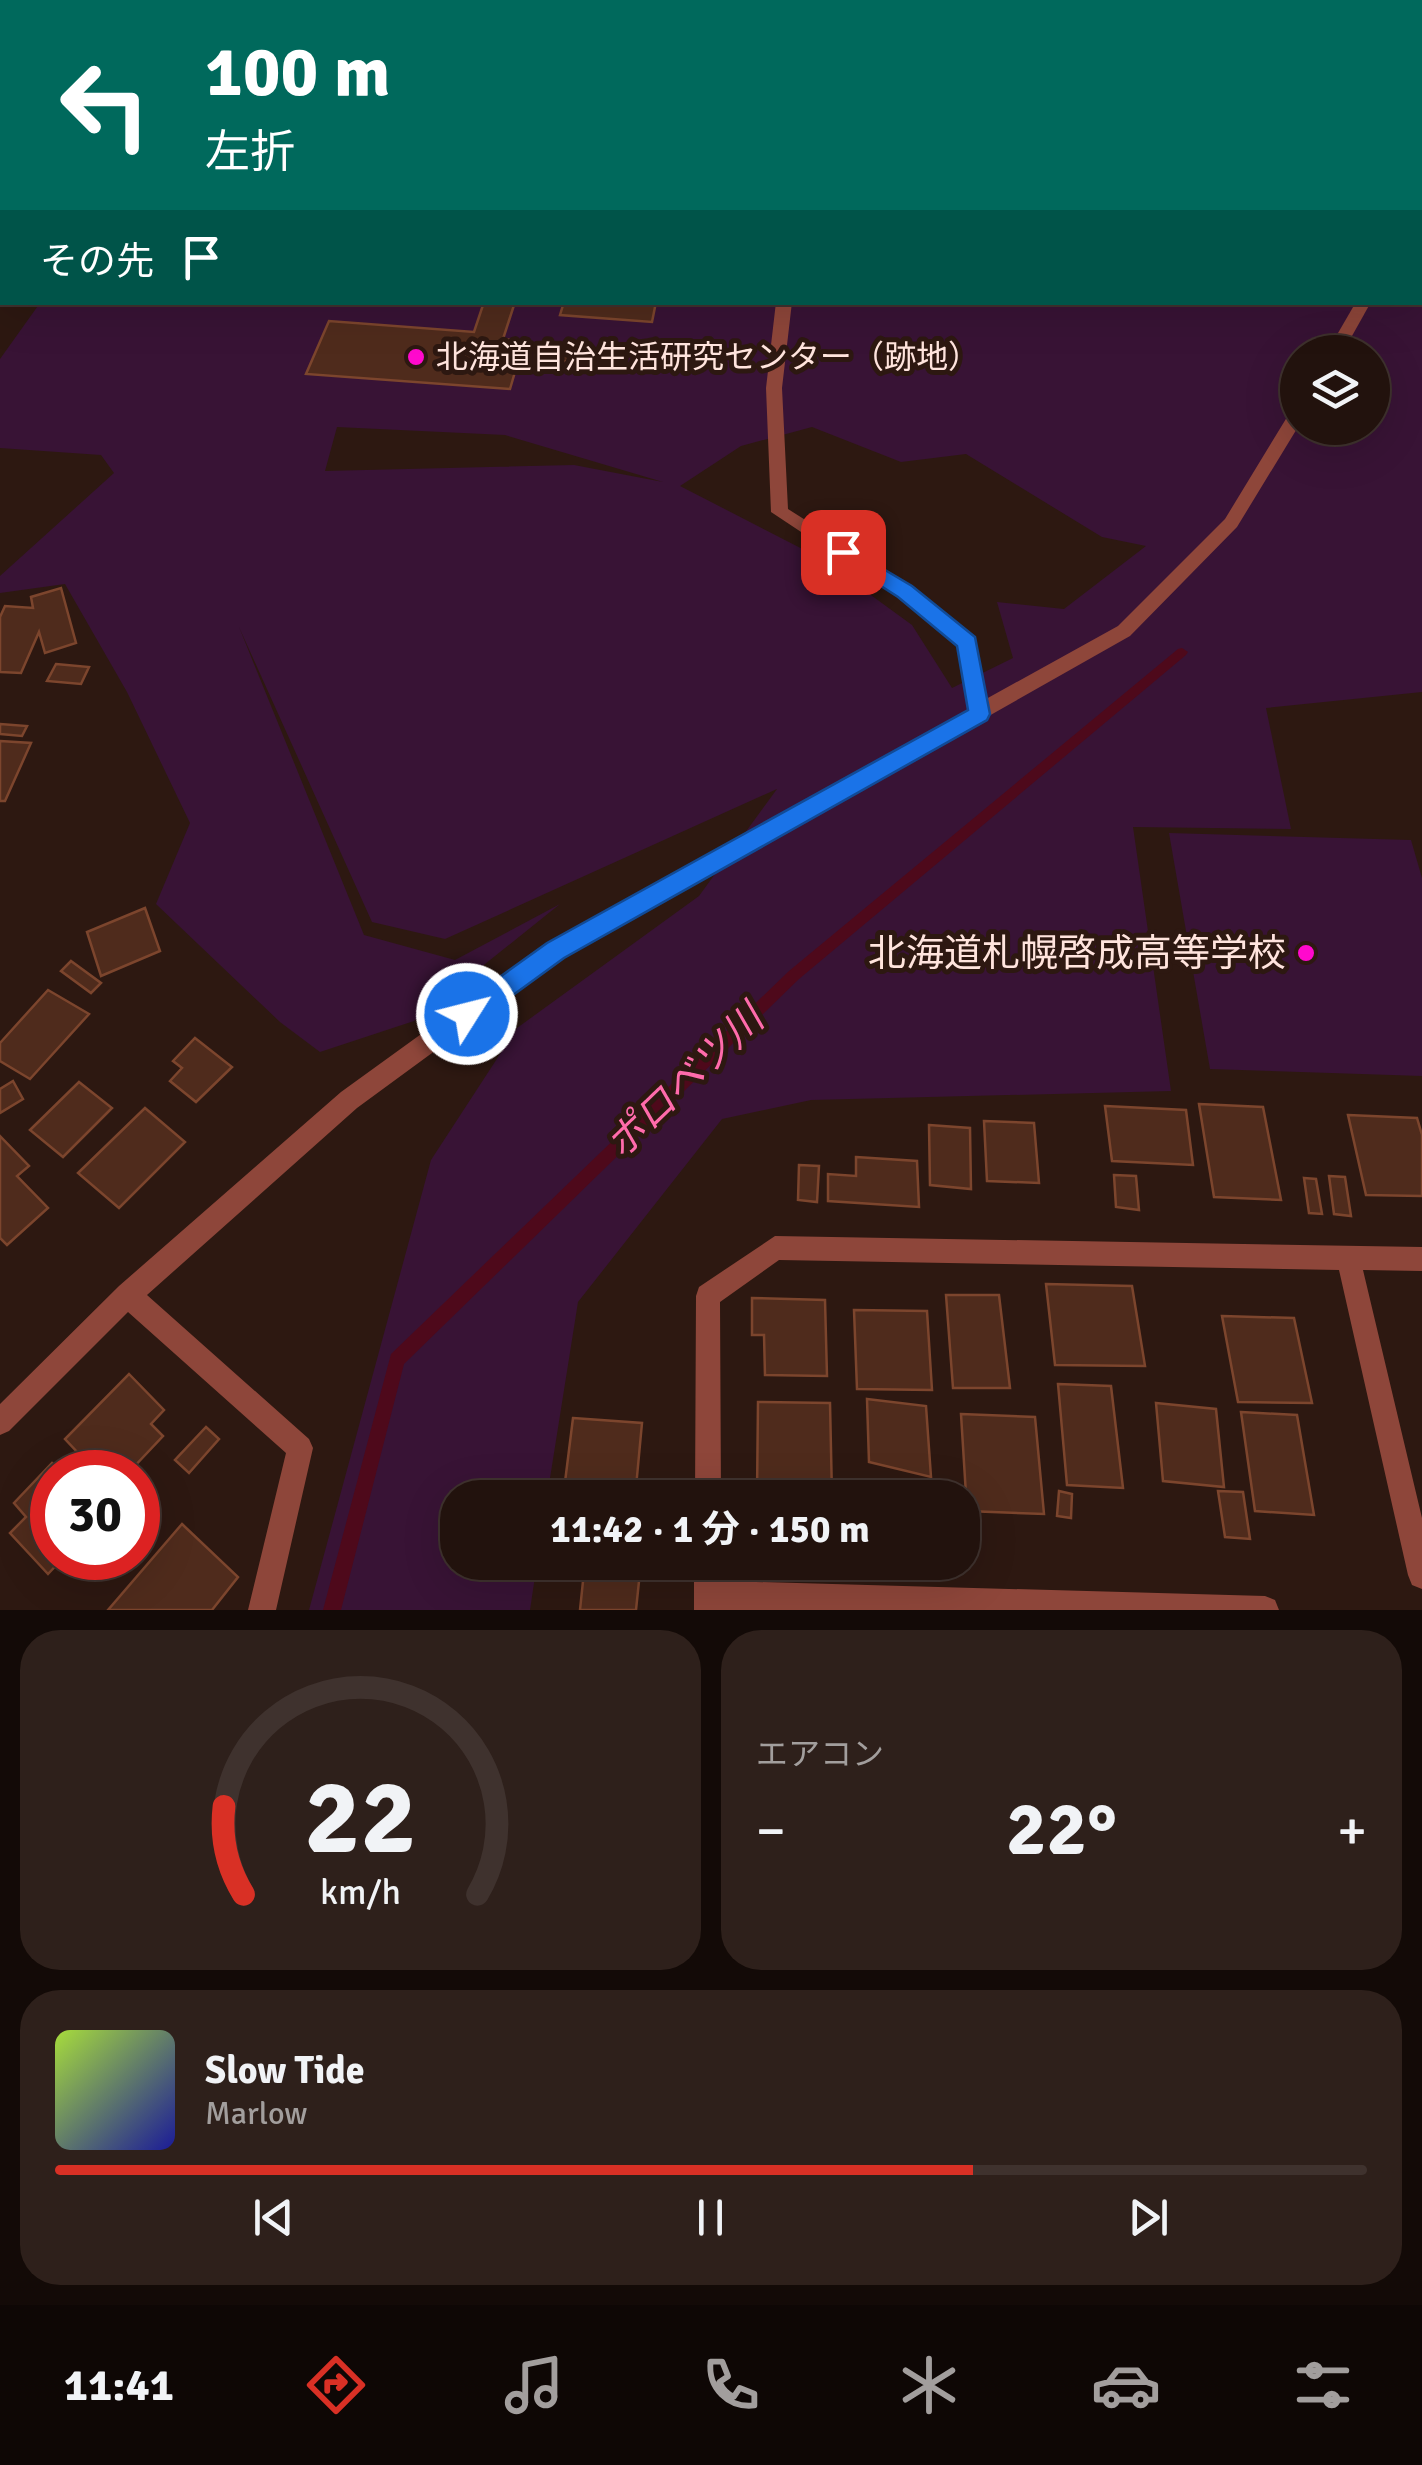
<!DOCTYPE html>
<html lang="ja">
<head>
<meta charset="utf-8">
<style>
	:root { --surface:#22120d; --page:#2e201b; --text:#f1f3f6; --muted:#a29e9d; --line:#3f322e; --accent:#d93025 }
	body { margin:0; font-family:Signika,"Noto Sans JP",sans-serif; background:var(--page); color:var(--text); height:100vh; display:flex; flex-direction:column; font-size:38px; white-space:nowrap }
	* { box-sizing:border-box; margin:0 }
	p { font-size:32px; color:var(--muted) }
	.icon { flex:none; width:55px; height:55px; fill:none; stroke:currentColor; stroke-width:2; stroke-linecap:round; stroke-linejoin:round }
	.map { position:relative; height:1610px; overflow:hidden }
	.side { display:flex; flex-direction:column; gap:20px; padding:20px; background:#130a07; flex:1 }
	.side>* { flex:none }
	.hud { position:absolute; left:0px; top:0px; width:1422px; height:305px; box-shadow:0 10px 40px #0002,0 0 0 2px var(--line); background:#00695c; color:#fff; overflow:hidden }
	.controls { position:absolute; left:1280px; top:335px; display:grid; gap:20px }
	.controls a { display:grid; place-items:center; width:110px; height:110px; border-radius:50%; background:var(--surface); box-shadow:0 10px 40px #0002,0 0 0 2px var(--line); font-size:50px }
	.speed { position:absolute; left:30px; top:1450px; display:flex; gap:20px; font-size:50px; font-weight:700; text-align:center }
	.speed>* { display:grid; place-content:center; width:130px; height:130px; border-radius:50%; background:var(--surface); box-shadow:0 10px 40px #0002,0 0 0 2px var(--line); line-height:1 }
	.speed .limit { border:15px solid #d22; background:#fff; color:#111 }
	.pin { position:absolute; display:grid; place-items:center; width:85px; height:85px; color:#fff; margin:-42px; border-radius:20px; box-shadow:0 5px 15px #0006 }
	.me { position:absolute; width:110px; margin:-55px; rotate:54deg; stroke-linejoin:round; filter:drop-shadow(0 0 8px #0008) }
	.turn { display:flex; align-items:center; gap:35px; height:210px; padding:0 40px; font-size:45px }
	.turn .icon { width:130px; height:130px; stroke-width:2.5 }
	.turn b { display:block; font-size:70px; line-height:85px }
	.then { display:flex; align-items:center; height:95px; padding:0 40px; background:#0003; gap:20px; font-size:38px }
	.big { font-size:75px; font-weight:700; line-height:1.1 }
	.side .card { flex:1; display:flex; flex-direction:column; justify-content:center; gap:15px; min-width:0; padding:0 35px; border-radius:40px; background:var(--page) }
	.side .dial { align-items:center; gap:0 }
	.dial svg { height:260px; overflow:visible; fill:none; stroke:var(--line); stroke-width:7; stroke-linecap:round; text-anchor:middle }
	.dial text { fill:var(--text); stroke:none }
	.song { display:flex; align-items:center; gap:30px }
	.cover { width:120px; height:120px; border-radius:15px; background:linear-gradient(135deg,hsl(80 70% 55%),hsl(240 70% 35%)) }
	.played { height:10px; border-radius:5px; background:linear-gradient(90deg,var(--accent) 70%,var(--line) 70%) }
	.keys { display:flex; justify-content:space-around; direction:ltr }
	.heat { display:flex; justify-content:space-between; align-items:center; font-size:55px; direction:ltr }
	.side .tiles { flex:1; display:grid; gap:20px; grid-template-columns:1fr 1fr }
	.card:last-child { grid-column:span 2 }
	.trip { position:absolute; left:440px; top:1480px; width:540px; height:100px; border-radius:40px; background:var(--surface); box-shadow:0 10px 40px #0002,0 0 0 2px var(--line); font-weight:700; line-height:100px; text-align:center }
	.tab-bar { display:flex; height:160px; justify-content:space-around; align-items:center; background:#0e0705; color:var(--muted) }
	.tab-bar .icon { width:70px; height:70px }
	.tab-bar .on { color:var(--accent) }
	.tab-bar b { font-size:45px; color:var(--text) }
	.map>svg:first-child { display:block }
	.green { fill:#381335; fill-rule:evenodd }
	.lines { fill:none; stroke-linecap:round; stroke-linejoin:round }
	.stream { fill:#4e091b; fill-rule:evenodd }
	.building { fill:#4f2b1c; stroke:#7c452d; stroke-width:2.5 }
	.service { fill:#8e463a; fill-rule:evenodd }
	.minor { fill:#8e463a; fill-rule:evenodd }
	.route { fill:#1a73e8; stroke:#114b97; stroke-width:2.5 }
	.poi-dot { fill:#ff09cd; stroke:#2d1811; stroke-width:4 }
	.labels { text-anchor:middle; stroke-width:10; stroke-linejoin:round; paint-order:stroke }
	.far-poi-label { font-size:32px; fill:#ffe4dd; stroke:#2d1811; text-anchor:start }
	.poi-label { font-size:38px; fill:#ffe4dd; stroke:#2d1811; text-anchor:end }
	.water-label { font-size:40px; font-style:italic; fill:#ff6bab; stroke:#2d1811 }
</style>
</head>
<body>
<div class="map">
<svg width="1422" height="1610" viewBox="0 0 1422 1610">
	<rect width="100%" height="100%" fill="#2d1811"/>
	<!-- green -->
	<g class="green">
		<path d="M354 0H1422V692L1266 708 1291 829 1133 827 1171 1091 811 1100 722 1119 578 1302 547 1497 458 1498V1562L537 1563 530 1610H309L431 1160 517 1028 699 896 777 789 445 939 372 922 239 627 364 935 455 960 560 904 414 1021 320 1052 280 1022 156 904 190 823 127 692 65 584 0 593V576L114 473 101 455 0 448V359L40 303 1420 302V2ZM1298 352H1372V428H1298ZM337 427 505 435 663 482 574 465 325 471ZM812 427 901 462 966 454 1102 537 1146 546 1064 609 997 602 1013 658 952 688 912 625 820 558 680 486 741 446Z"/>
		<path d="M1169 833 1411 840 1422 878V1076L1210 1069Z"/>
	</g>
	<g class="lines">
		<!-- stream -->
		<path class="stream" d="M1182 648 1188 652 1186 655 799 979 404 1364 341 1610H323L391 1354 789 971 1178 649Z"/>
	</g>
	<!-- building -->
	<g class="building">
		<path d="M484 302H515L503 339 524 341 510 389 306 374 329 321 474 332Z"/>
		<path d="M564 302H656L652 322 560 315Z"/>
		<path d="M547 350 583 354 581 363 544 359Z"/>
		<path d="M61 588 76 643 45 653 39 632 21 673 0 672V617L5 606 33 608 31 597Z"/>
		<path d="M56 664 89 667 81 684 47 681Z"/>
		<path d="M0 724 27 726 22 736 0 734Z"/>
		<path d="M0 741 31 743 5 801H0Z"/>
		<path d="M145 908 160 951 101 976 87 932Z"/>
		<path d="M71 961 101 983 91 993 61 971Z"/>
		<path d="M48 990 89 1014 30 1079 0 1061V1043Z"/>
		<path d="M195 1038 232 1067 196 1102 170 1081 182 1068 173 1061Z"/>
		<path d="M13 1081 23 1099 0 1113V1089Z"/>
		<path d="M79 1082 112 1108 63 1157 30 1130Z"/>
		<path d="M1199 1104 1263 1107 1281 1200 1214 1197Z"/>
		<path d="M1105 1106 1186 1110 1193 1165 1112 1161Z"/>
		<path d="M145 1108 185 1142 119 1208 78 1173Z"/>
		<path d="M1348 1115 1417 1118 1422 1135V1196L1366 1195Z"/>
		<path d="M984 1121 1034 1123 1039 1183 987 1181Z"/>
		<path d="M929 1125 970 1128 971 1189 930 1185Z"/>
		<path d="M0 1136 29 1166 17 1176 48 1208 7 1245 0 1238Z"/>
		<path d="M856 1157 917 1161 919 1207 828 1201V1174L856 1176Z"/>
		<path d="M799 1165 819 1166 817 1202 798 1200Z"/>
		<path d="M1114 1175 1136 1176 1139 1210 1116 1207Z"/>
		<path d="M1329 1176 1345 1177 1351 1216 1334 1214Z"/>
		<path d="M1304 1178 1316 1179 1322 1214 1309 1213Z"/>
		<path d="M1046 1284 1132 1286 1145 1366 1055 1365Z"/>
		<path d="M946 1295H999L1010 1388H953Z"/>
		<path d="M752 1298 825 1300 827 1376 765 1375 764 1335H752Z"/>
		<path d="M854 1310 927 1311 932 1390 857 1389Z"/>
		<path d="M1222 1316 1294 1318 1312 1403 1238 1402Z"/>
		<path d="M129 1374 164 1410 151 1424 163 1436 129 1472H96L65 1439Z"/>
		<path d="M1058 1384 1111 1386 1123 1488 1067 1485Z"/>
		<path d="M867 1399 926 1406 931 1477 869 1462Z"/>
		<path d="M758 1402 830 1403 832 1496 757 1494Z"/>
		<path d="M1156 1403 1216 1409 1224 1487 1163 1481Z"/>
		<path d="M1241 1412 1297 1415 1314 1515 1255 1511Z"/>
		<path d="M961 1414 1035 1417 1044 1514 967 1511Z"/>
		<path d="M573 1418 642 1423 635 1498H563Z"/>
		<path d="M206 1427 219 1439 189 1473 175 1460Z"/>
		<path d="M52 1463 61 1472H52V1558H63L48 1574 10 1533 26 1517 14 1503Z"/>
		<path d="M1059 1491 1072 1494 1071 1518 1057 1516Z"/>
		<path d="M1218 1491 1243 1492 1250 1539 1225 1537Z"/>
		<path d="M138 1508 153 1524 138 1541Z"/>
		<path d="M182 1524 238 1577 212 1610H108Z"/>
		<path d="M585 1562H641L636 1610H580Z"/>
	</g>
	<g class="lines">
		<!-- service -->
		<rect class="service" x="0" y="79" width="2" height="8"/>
		<!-- minor -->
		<g class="minor">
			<path d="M776 302H792L782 388 788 509 911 587 974 637 986 699 1118 626 1225 519 1292 409 1298 408V427L1237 527 1130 636 563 957 357 1108 147 1295 309 1439 313 1448 276 1610H248L286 1453 128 1312 9 1431 0 1435V1404L119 1286 341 1092 547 943 969 709 958 645 899 597 771 512 766 388Z"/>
			<path d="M1356 302H1371L1343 352H1327Z"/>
			<path d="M775 1236 1422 1247V1271L1363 1270 1422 1518V1589L1412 1585 1408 1575 1339 1270 779 1260 720 1302 721 1498H695L696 1296 699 1287Z"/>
			<path d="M694 1562H722V1581L1265 1596 1275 1600 1279 1610H694Z"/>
		</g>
	</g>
	<!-- route -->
	<path class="route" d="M843 545 912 586 975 637 990 714 987 720 564 958 476 1022 467 1026 458 1022 454 1014 458 1007 547 943 968 710 957 646 898 597 836 557V547Z"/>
	<!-- markers -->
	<g class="poi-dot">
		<circle cx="416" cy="357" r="10"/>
		<circle cx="1306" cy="953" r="10"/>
	</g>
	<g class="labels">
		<!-- far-poi labels -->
		<g class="far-poi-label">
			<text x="436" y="368">北海道自治生活研究センター（跡地）</text>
		</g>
		<!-- poi labels -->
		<g class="poi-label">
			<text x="1286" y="966">北海道札幌啓成高等学校</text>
		</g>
		<!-- water labels -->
		<g class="water-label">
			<text transform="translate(684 1081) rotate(-44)" y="14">ポロベツ川</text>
		</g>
	</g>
</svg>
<div class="controls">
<a><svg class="icon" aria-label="layers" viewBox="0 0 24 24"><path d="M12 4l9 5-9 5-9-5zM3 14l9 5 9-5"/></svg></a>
</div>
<div class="speed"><div class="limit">30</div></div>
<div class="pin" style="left:843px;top:552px;background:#d93025"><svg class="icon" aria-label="arrive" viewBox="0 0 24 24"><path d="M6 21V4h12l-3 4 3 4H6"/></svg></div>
<svg class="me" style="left:467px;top:1014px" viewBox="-20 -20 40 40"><circle r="17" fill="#1a73e8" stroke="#fff" stroke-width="3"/><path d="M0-11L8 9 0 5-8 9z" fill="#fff"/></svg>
<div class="trip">11:42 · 1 分 · 150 m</div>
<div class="hud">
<div class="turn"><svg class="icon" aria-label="left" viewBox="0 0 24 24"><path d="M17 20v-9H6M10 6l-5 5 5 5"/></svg><div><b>100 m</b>左折</div></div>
<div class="then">その先<svg class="icon" aria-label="arrive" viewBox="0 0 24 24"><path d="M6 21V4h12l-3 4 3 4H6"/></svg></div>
</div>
</div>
<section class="side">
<div class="tiles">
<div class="card dial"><svg viewBox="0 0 100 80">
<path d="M14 69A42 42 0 1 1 86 69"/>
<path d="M14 69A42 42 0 0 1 8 42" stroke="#d93025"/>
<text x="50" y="56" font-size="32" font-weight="700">22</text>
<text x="50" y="72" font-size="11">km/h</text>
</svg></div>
<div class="card"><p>エアコン</p>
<div class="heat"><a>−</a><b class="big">22°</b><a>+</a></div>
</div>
<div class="card">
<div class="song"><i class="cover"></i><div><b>Slow Tide</b><p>Marlow</p></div></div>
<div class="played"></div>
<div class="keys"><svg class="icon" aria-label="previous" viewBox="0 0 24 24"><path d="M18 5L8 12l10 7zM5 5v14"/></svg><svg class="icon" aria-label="pause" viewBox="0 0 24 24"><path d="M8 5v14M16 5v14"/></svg><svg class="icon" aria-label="next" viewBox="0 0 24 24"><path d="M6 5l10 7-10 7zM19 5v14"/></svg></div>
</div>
</div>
</section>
<nav class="tab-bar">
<b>11:41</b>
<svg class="icon on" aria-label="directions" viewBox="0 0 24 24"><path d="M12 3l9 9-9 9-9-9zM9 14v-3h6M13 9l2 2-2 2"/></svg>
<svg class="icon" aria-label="music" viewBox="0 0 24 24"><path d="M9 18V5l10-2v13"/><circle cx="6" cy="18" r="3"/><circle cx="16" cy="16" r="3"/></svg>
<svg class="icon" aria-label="phone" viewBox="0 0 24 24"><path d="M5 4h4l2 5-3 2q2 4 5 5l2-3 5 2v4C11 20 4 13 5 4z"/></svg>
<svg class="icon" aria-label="climate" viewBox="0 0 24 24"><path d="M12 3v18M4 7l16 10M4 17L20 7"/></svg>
<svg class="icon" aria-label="car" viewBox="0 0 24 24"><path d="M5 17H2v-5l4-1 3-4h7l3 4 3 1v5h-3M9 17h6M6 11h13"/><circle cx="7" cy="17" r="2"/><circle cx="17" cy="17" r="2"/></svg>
<svg class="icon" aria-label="filters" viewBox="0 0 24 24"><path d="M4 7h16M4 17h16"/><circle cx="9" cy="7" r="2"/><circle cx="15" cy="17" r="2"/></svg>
</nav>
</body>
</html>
